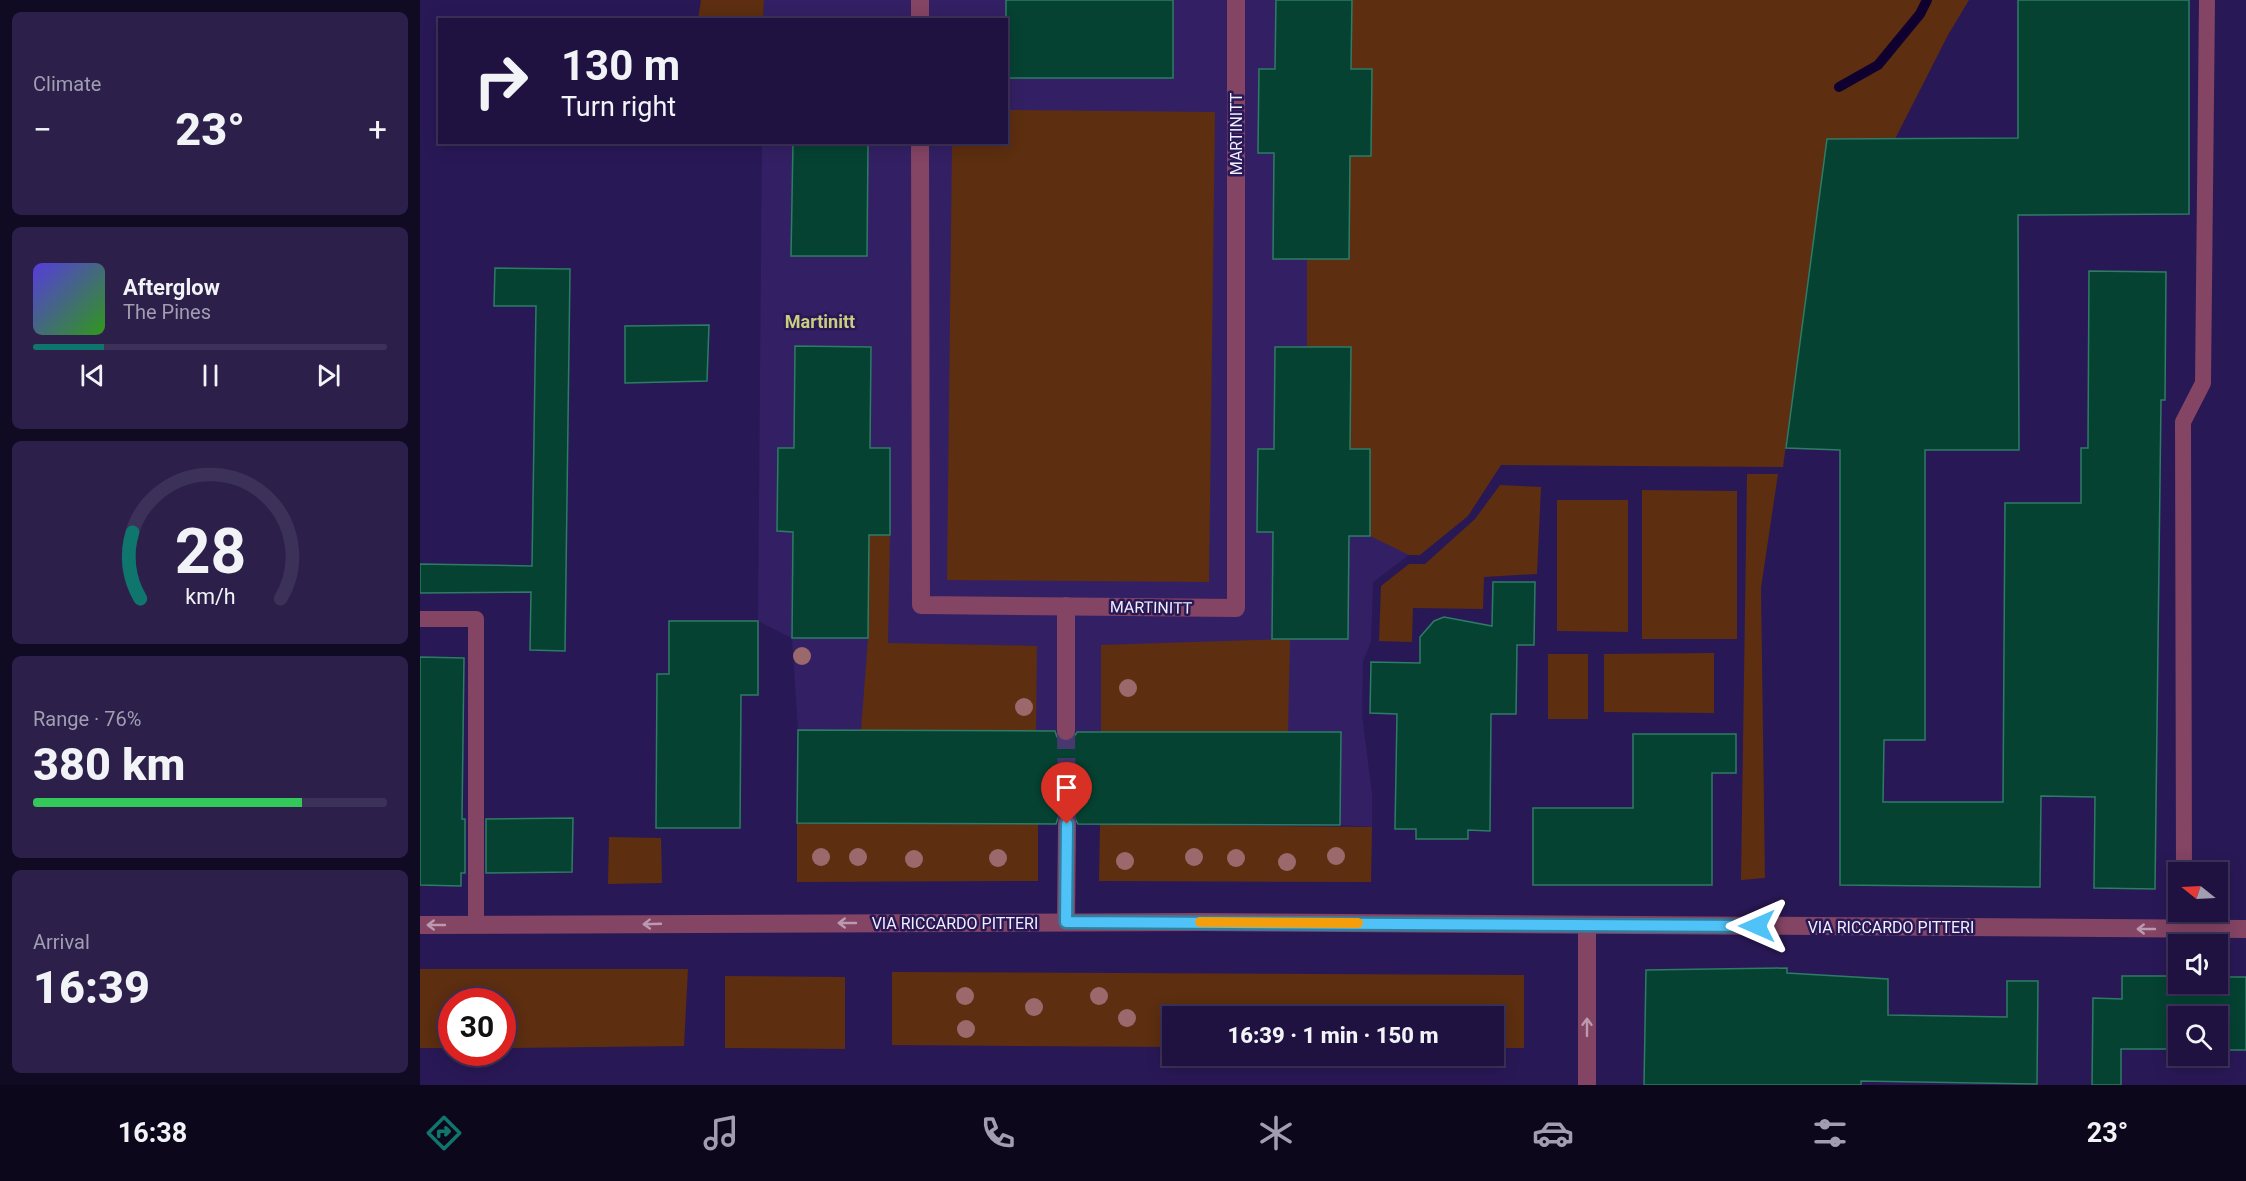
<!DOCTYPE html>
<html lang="en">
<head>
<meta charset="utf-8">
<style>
	:root { --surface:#1f1240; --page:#2c204b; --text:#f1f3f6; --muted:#a19eb1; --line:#3c3259; --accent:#0f766e }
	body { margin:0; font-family:Roboto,sans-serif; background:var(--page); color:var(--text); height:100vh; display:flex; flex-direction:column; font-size:22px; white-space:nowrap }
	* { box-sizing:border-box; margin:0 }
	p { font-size:20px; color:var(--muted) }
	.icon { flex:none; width:33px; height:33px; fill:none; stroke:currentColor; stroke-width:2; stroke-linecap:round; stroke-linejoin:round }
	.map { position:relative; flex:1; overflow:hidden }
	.side { display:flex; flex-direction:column; gap:12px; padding:12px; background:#110a23; width:420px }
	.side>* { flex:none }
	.top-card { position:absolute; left:18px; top:18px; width:570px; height:126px; border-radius:0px; box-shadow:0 3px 15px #0003,0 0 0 2px var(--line); background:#1f1240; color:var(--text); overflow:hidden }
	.needle { width:39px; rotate:288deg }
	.tools { position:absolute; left:1748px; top:862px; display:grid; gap:12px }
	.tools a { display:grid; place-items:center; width:60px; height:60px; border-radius:0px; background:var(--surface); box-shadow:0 3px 15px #0003,0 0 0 2px var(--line); font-size:30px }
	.speed { position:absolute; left:18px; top:988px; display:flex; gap:12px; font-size:30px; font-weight:700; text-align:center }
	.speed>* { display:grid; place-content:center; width:78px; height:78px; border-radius:50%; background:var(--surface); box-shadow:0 3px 15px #0003,0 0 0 2px var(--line); line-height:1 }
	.speed .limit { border:9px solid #d22; background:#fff; color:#111 }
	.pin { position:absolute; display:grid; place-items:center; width:51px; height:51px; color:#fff; margin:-62px -26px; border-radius:50% 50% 50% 0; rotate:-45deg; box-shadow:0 0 6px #0007 }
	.pin .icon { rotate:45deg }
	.me { position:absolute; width:66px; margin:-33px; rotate:270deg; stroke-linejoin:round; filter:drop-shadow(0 0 4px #0008) }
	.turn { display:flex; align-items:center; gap:21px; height:126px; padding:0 24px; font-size:27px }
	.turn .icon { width:78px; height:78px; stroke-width:2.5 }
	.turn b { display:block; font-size:42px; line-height:51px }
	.big { font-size:45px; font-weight:800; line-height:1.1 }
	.side .card { flex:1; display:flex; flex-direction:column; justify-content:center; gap:9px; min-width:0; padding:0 21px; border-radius:9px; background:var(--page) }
	.side .dial { align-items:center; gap:0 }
	.dial svg { height:156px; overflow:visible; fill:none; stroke:var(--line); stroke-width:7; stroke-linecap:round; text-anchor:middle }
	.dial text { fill:var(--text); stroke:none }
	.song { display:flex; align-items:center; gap:18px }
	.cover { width:72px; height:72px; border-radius:9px; background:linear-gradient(135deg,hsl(250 70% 55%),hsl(110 70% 35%)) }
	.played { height:6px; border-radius:3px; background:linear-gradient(90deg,var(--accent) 20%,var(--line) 20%) }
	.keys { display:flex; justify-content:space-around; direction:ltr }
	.heat { display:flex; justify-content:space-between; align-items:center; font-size:33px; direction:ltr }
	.charge { height:9px; border-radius:4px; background:linear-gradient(90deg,#34c759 76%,var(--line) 0) }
	.trip { position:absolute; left:742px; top:1006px; width:342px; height:60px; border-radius:0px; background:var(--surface); box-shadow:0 3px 15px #0003,0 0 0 2px var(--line); font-weight:800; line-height:60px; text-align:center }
	.tab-bar { display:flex; height:96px; justify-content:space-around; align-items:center; background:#0c071a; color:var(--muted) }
	.tab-bar .icon { width:42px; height:42px }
	.tab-bar .on { color:var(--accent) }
	.tab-bar b { font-size:27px; color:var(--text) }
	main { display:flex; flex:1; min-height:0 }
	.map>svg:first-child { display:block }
	.built { fill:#332064 }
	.green { fill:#5d2e10 }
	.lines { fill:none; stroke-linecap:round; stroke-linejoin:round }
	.stream { stroke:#100030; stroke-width:10 }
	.building { fill:#054232; stroke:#2e7c65; stroke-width:1.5 }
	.street-tunnel { stroke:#47386f; stroke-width:18; stroke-dasharray:18 9; stroke-linecap:butt }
	.lane { stroke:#844464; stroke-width:16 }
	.street { stroke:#844464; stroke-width:18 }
	.tree { fill:#9b696c }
	.oneway { stroke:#ba99b1 }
	.route-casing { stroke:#337fa1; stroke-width:15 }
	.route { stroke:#4fc3f7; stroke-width:10 }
	.slow { stroke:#f59e0b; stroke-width:10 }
	.labels { text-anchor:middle; stroke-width:5; stroke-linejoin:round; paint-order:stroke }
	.street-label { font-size:16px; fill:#f0eefe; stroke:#291856 }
	.neighbourhood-label { font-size:18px; font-weight:bold; fill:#cacd7f; stroke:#291856 }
</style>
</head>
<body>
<main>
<section class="side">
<div class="card"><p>Climate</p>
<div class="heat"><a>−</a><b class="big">23°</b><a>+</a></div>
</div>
<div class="card">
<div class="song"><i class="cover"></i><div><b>Afterglow</b><p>The Pines</p></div></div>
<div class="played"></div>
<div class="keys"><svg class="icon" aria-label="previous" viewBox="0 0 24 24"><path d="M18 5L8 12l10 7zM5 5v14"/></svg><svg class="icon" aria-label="pause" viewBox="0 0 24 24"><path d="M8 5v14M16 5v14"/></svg><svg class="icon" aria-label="next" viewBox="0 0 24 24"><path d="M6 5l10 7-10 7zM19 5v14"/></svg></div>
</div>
<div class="card dial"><svg viewBox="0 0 100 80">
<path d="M14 69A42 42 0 1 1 86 69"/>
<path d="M14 69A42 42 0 0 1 10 35" stroke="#0f766e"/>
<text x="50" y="56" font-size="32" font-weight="700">28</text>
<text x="50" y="72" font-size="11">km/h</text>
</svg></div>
<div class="card"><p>Range · 76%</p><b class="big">380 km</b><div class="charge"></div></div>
<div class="card"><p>Arrival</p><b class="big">16:39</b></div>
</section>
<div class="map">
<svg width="1826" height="1085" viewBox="0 0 1826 1085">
	<rect width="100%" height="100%" fill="#291856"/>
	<!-- built -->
	<path class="built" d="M344 0H989V555L953 582 951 642 943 661 942 715 952 795V827L920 825V732L378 730 372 638 338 621 342 143 586 142V20L343 19Z"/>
	<!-- green -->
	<g class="green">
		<path d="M281 0H344L343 19H278Z"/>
		<path d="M932 0H1549L1528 35 1475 139H1407L1363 467 1081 465 1048 516 1000 555H989L950 536V449H930L887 347V259H929Z"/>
		<path d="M587 110 795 112 789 582 527 580 532 143 586 142Z"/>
		<path d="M1327 474H1358L1341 588 1345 878 1321 880Z"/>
		<path d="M1080 485 1121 487 1117 574 1064 577 1063 609 993 608 992 642 959 641 961 586 989 564H1005L1055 519Z"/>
		<path d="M1222 490 1317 491V639H1222Z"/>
		<path d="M1137 500H1208V632L1137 631Z"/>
		<path d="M449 535H470L468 643 617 646 616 731H441L448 638Z"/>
		<path d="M870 639 868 732H681V645Z"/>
		<path d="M1294 653V713L1184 712V654Z"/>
		<rect x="1128" y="654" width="40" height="65"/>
		<path d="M377 823H618V881L377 882Z"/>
		<path d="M680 824 952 827 951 882 679 881Z"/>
		<path d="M189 837 241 838 242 883 188 884Z"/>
		<path d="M0 969H268L264 1046 83 1048 82 1002H32L31 1048H0Z"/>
		<path d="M472 972 1104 975V1048H1074V1017H753V1047L472 1045Z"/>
		<path d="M305 976 425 977V1049L305 1048Z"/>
	</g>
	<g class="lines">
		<!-- stream -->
		<path class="stream" d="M1419 87 1458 65 1500 14 1507 0"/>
	</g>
	<!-- building -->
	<g class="building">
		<rect x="586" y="0" width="167" height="78"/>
		<path d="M856 0H932L931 69H952L951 156H930L929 259H853L854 153H838L839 69H855Z"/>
		<path d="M1598 0H1769V214L1598 215 1599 450H1505V740H1464L1463 802H1583L1585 503H1661V448H1668L1669 271 1746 272 1745 400H1741L1735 889 1674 888 1675 797 1621 796 1620 887 1420 885V450L1366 448 1407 139 1598 138Z"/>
		<path d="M373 142H448L447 256H371Z"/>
		<path d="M75 268 150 269 145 651 110 650 111 592 0 593V564L112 566 116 306H74Z"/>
		<path d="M289 325 287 381 205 383V326Z"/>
		<path d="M375 346 451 347 450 448H470V535H449L448 638H372L373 532 357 531 358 448H374Z"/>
		<path d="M855 347H931L930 449H950V536H929L928 639H852L853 532H837L838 449H854Z"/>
		<path d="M1073 582H1115L1114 645H1097L1096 714H1071L1070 831 1048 830V839H996V829H975L977 714 950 713 951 662 1000 663V637L1014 621 1024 617 1072 626Z"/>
		<path d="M249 621H338V695H321L320 828H236L237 674H249Z"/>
		<path d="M0 657 44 658 42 819H45V873H41V886L0 885Z"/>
		<path d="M378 730 635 731 637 737 645 742 652 740 657 732H921L920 825 658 824 653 815 647 813 638 818 636 824 377 823Z"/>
		<path d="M1213 734H1316V773H1292V885H1113V808H1213Z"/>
		<path d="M153 818 152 872 66 873V819Z"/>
		<path d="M1367 968V973L1468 979V1015L1587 1017V981H1618L1617 1084 1441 1081V1085H1224L1226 970Z"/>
		<path d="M1702 976H1758V984H1797V977H1826V1050H1797V1017H1758V1049H1701V1085H1672L1673 998 1702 999Z"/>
	</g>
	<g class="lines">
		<!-- street-tunnel -->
		<path class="street-tunnel" d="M646 731 647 824"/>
		<!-- lane -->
		<g class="lane">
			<path d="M0 619H56V924"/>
			<path d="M1764 873 1763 422 1783 383 1787 0"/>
			<path d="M1763 912 1764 929"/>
		</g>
		<!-- street -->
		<g class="street">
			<path d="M500 20V0"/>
			<path d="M500 142 501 605 816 608V0"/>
			<path d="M646 606V731"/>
			<path d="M646 922 647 824"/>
			<path d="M0 925 779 922 1826 929"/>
			<path d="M1167 925V1085"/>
		</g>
	</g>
	<!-- trees -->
	<g class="tree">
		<circle cx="382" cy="656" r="9"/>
		<circle cx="708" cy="688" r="9"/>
		<circle cx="604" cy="707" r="9"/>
		<circle cx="916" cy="856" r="9"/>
		<circle cx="401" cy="857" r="9"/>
		<circle cx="438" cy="857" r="9"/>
		<circle cx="774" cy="857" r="9"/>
		<circle cx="578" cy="858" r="9"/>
		<circle cx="816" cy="858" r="9"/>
		<circle cx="494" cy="859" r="9"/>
		<circle cx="705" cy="861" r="9"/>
		<circle cx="867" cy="862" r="9"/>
		<circle cx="545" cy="996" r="9"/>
		<circle cx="679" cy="996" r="9"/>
		<circle cx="614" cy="1007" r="9"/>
		<circle cx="707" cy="1018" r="9"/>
		<circle cx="546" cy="1029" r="9"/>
	</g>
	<!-- one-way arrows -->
	<defs><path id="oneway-shaft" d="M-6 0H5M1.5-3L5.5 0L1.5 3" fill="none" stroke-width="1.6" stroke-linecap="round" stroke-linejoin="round" transform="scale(1.5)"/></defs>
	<g class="oneway">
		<use href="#oneway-shaft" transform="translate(427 923) rotate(-180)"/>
		<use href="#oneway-shaft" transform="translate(232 924) rotate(178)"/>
		<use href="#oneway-shaft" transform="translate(16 925) rotate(180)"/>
		<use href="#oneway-shaft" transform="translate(1726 929) rotate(-180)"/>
		<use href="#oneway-shaft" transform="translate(1167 1027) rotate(-90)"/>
	</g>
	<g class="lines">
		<defs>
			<path id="route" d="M647 824 646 922 1337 926"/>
		</defs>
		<!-- route casing -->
		<use href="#route" class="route-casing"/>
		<!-- route -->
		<use href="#route" class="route"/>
		<!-- slow -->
		<path class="slow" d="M780 922 938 923"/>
	</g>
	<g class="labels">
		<!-- street labels -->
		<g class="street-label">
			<text transform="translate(816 134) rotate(-90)" y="6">MARTINITT</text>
			<text transform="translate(731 607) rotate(1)" y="6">MARTINITT</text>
			<text x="535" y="929">VIA RICCARDO PITTERI</text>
			<text x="1471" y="933">VIA RICCARDO PITTERI</text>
		</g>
		<!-- neighbourhood labels -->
		<g class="neighbourhood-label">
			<text x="400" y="328">Martinitt</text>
		</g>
	</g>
</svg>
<div class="tools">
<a><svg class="needle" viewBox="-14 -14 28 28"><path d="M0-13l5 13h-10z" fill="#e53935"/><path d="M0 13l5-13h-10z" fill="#a19eb1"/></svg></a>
<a><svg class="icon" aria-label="sound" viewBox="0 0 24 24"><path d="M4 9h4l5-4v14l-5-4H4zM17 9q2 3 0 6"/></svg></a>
<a><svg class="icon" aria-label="search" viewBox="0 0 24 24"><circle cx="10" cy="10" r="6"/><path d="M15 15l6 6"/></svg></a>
</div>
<div class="speed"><div class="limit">30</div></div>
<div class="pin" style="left:647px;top:824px;background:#d93025"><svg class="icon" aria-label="arrive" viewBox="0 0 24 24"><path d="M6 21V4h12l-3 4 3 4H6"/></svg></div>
<svg class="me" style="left:1337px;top:926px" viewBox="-20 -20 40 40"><path d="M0-17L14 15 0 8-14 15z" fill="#4fc3f7" stroke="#fff" stroke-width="4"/></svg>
<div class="trip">16:39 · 1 min · 150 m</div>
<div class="top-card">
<div class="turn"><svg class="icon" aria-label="right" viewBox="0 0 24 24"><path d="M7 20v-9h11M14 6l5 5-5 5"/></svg><div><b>130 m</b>Turn right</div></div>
</div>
</div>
</main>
<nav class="tab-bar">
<b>16:38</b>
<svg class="icon on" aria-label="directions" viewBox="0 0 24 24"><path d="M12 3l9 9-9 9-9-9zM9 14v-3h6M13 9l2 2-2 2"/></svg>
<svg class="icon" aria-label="music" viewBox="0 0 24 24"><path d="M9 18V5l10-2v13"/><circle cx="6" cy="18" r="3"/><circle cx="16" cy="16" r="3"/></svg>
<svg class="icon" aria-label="phone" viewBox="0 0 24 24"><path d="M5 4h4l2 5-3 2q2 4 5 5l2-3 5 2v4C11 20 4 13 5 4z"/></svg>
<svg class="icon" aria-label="climate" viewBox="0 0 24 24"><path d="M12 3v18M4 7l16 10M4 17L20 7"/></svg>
<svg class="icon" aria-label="car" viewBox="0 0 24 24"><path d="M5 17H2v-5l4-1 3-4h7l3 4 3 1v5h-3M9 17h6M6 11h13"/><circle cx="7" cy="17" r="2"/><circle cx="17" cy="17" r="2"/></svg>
<svg class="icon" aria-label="filters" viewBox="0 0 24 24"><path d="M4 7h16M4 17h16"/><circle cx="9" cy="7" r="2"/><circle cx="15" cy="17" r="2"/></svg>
<b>23°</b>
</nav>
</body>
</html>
